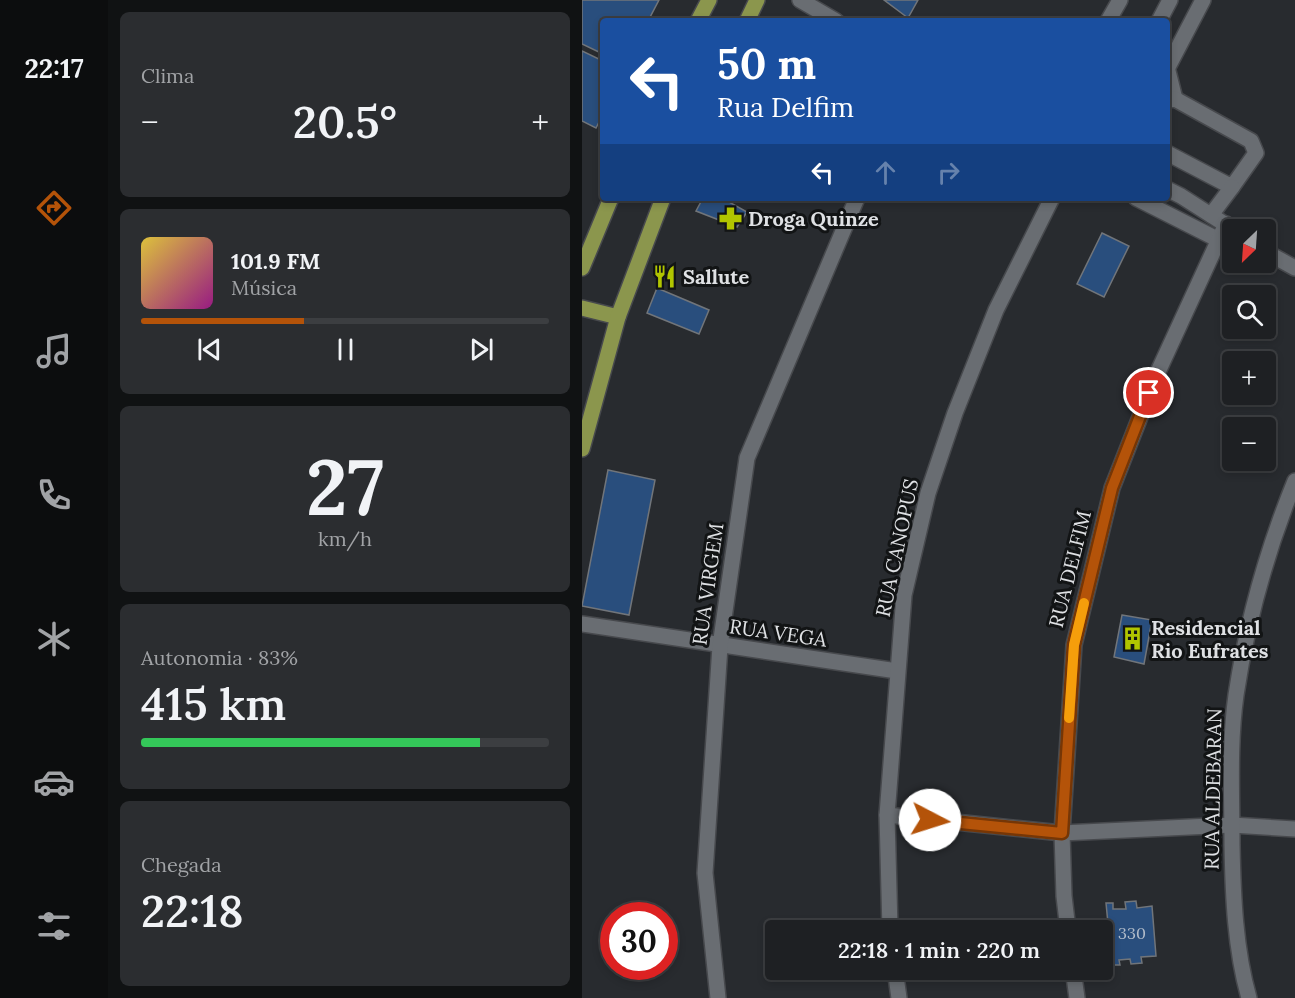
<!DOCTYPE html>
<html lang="pt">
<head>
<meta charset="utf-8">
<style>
	:root { --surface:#1e2023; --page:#2b2d30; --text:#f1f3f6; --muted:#a1a3a6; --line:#3c3e41; --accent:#b45309 }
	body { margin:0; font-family:Lora,serif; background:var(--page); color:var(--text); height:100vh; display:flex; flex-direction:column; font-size:22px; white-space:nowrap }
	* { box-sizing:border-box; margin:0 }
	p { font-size:20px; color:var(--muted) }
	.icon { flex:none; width:33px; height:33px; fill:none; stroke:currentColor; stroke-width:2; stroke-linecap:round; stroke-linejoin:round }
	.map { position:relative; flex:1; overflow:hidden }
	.panel { display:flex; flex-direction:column; gap:12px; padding:12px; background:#101213; width:474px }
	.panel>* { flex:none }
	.guide { position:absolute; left:18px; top:18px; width:570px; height:183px; border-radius:6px; box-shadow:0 3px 9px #0003,0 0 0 2px var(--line); background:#1a4fa0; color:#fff; overflow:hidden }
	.needle { width:39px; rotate:205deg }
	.tools { position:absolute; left:640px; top:219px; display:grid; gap:12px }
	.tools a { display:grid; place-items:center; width:54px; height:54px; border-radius:6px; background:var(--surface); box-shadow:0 3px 9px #0003,0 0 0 2px var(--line); font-size:30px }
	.speed { position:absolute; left:18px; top:902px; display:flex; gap:12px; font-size:30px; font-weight:700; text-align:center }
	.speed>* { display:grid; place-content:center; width:78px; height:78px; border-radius:50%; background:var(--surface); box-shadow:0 3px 9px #0003,0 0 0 2px var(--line); line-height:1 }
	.speed .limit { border:9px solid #d22; background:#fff; color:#111 }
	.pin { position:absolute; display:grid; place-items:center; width:51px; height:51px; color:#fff; margin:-26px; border:3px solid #fff; border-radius:50%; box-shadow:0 2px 6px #0007 }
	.me { position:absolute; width:66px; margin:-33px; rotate:95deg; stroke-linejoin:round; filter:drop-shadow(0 0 4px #0008) }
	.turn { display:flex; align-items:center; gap:21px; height:126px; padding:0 18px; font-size:27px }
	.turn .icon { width:78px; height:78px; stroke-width:2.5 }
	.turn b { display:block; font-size:42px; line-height:51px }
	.lanes { display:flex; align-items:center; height:57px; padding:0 18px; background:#0003; justify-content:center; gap:30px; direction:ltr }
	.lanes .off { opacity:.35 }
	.big { font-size:45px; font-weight:600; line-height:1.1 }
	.panel .tile { flex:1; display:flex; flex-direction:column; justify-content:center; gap:9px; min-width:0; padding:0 21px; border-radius:9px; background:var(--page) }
	.panel .dial { align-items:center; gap:0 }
	.dial b { font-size:78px; line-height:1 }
	.song { display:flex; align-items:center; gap:18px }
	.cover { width:72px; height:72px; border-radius:9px; background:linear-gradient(135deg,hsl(50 70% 55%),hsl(310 70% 35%)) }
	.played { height:6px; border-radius:3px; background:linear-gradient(90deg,var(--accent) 40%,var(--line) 40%) }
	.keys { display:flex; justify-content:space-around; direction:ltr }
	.heat { display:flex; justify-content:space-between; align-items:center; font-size:33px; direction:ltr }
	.charge { height:9px; border-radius:4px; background:linear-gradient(90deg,#34c759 83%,var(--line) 0) }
	.trip { position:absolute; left:183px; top:920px; width:348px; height:60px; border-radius:6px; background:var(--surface); box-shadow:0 3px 9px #0003,0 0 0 2px var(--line); font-weight:600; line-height:60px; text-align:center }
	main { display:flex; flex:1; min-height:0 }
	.tab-bar { display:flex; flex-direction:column; width:108px; justify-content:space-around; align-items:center; background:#0c0d0e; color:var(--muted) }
	.tab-bar .icon { width:42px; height:42px }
	.tab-bar .active { color:var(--accent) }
	.tab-bar b { font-size:27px; color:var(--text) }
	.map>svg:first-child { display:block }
	.building { fill:#294e7d; stroke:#71757a; stroke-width:1.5 }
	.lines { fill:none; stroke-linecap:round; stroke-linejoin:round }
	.minor-casing { stroke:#47494d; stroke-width:18 }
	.major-casing { stroke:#47494d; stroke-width:18 }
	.minor { stroke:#696d72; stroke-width:15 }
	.major { stroke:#8b964d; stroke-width:15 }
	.route-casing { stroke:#753606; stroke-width:15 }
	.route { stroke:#b45309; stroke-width:10 }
	.slow { stroke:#f59e0b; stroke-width:10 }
	.labels { text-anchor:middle; stroke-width:6; stroke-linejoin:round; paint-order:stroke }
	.number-label { font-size:16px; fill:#b2bcca }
	.poi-label { font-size:20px; font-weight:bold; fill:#dfe1e4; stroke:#121415; text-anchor:start }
	.street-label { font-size:20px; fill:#dfe1e4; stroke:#121415 }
</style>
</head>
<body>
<main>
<nav class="tab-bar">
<b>22:17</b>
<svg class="icon active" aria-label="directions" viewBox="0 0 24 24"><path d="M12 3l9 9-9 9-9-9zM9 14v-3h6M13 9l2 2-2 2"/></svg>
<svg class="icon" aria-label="music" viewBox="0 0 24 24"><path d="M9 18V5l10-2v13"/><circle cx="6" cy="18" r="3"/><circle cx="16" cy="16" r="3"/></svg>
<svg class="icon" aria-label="phone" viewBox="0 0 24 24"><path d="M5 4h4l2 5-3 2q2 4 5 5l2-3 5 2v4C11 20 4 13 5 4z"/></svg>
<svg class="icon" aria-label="climate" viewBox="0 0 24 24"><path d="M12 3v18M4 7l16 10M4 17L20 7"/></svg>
<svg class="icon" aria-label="car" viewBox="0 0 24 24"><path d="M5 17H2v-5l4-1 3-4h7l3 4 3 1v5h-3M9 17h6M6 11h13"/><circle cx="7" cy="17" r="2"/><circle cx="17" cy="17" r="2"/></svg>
<svg class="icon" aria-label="filters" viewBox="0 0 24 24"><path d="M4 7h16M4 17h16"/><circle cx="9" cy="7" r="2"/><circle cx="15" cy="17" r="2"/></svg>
</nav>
<section class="panel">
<div class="tile"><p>Clima</p>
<div class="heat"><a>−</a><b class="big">20.5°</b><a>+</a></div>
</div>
<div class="tile">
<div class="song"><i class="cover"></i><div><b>101.9 FM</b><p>Música</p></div></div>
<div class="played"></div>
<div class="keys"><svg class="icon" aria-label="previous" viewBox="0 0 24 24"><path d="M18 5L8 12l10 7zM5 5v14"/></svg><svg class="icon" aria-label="pause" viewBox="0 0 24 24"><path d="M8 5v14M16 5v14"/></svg><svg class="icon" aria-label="next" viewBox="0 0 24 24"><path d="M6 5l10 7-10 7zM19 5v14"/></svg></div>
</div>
<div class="tile dial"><b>27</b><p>km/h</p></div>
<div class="tile"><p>Autonomia · 83%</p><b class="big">415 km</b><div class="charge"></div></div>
<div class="tile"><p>Chegada</p><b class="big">22:18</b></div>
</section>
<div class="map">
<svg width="713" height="998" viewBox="0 0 713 998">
	<rect width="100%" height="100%" fill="#282b2f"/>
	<!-- building -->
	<g class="building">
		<path d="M0 0H77L66 21H21V54L0 44Z"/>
		<path d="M302 0H336L326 18Z"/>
		<path d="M0 51 21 61V114L14 128 0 121Z"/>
		<path d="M121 198H140L165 212 155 227 114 211Z"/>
		<path d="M520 233 547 246 522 297 495 284Z"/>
		<path d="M75 288 127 310 117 334 65 313Z"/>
		<path d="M26 470 73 480 47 615 0 606Z"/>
		<path d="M540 615 570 620 562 664 532 657Z"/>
		<path d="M554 901 555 908 570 906 574 956 559 957 560 963 549 964 548 959 537 960 538 965H530L524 903H531V909H544L543 902Z"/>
	</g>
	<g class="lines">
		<defs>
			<g id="minor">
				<path d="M218 0 254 21"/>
				<path d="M526 21 538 0"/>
				<path d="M577 21 588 0"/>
				<path d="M585 67 593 99"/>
				<path d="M586 67 621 0"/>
				<path d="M585 100 593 99 669 141 674 153 650 187 585 153"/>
				<path d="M585 189 599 196 652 230"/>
				<path d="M554 198 635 239 651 244"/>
				<path d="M629 215 650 187"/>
				<path d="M684 252 713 268"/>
				<path d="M0 624 315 671"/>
				<path d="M305 815 480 833 650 825 713 829"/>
				<path d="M308 930 305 815 322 595 346 493 373 413 414 310 470 198"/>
				<path d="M486 930 482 896 480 833 492 645 530 488 575 374 644 224"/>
				<path d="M313 969 317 998"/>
				<path d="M491 969 495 998"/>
				<path d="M136 998 123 873 138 646 165 458 275 198"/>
				<path d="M667 998C653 949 651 895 650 845 650 795 647 744 654 695 665 621 685 550 713 481"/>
			</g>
			<g id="major">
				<path d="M116 21 127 0"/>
				<path d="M165 21 175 0"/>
				<path d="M0 268 29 198"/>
				<path d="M0 308 36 317"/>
				<path d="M0 449 36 317 81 198"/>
			</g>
		</defs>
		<!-- minor casing -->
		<use href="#minor" class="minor-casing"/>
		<!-- major casing -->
		<use href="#major" class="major-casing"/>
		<!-- minor -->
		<use href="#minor" class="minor"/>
		<!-- major -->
		<use href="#major" class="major"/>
	</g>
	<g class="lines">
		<defs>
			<path id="route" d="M348 820 480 833 492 645 530 488 567 393"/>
		</defs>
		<!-- route casing -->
		<use href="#route" class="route-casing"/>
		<!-- route -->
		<use href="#route" class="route"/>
		<!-- slow -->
		<path class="slow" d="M487 718 492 645 502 603"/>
	</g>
	<!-- icons -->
	<defs>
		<symbol id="pharmacy-bare" viewBox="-9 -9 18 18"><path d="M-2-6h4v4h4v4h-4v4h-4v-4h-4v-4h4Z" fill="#b1c500" stroke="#121415" stroke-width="2.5" paint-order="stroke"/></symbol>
		<symbol id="restaurant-bare" viewBox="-9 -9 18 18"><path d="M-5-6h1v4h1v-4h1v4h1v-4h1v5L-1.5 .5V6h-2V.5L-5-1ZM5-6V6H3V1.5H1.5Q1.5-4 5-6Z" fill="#b1c500" stroke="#121415" stroke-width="2.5" paint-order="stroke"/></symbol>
		<symbol id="building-bare" viewBox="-9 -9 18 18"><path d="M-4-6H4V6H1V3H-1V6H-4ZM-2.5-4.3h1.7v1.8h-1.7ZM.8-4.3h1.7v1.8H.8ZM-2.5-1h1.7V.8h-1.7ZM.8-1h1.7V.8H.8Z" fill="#b1c500" stroke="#121415" stroke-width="2.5" paint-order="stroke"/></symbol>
	</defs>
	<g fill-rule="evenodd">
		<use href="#pharmacy-bare" x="132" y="202" width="33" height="33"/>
		<use href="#restaurant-bare" x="66" y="260" width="33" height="33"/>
		<use href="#building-bare" x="534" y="622" width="33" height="33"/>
	</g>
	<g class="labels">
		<!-- number labels -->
		<g class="number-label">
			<text x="550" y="939">330</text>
		</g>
		<!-- poi labels -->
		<g class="poi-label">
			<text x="166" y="226">Droga Quinze</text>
			<text x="101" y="284">Sallute</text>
			<text x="569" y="635">Residencial<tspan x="569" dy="23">Rio Eufrates</tspan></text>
		</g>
		<!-- street labels -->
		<g class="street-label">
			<text transform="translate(315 548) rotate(-78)" y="7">RUA CANOPUS</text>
			<text transform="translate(488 569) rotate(-76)" y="7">RUA DELFIM</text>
			<text transform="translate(126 584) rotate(-82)" y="7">RUA VIRGEM</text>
			<text transform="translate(196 633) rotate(8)" y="7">RUA VEGA</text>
			<text transform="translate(631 789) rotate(-89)" y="7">RUA ALDEBARAN</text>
		</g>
	</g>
</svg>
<div class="tools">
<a><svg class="needle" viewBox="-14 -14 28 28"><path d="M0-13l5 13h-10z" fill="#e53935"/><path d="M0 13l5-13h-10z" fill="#a1a3a6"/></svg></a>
<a><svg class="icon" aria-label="search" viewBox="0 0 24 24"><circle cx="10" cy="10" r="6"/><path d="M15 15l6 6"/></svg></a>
<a>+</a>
<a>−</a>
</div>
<div class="speed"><div class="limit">30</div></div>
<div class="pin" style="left:567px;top:393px;background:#d93025"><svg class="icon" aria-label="arrive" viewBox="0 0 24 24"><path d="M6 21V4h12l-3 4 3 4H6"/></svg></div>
<svg class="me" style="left:348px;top:820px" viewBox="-20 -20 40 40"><circle r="19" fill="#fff"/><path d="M0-13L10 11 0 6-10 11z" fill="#b45309"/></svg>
<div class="trip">22:18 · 1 min · 220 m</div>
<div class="guide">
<div class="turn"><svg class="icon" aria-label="left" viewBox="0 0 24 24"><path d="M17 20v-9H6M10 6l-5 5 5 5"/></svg><div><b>50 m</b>Rua Delfim</div></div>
<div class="lanes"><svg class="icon" aria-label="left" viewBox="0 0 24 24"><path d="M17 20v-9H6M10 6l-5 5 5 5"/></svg><svg class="icon off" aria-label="ahead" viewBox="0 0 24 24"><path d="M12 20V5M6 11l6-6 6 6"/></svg><svg class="icon off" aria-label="right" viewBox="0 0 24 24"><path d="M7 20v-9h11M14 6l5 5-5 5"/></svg></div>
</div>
</div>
</main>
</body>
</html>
